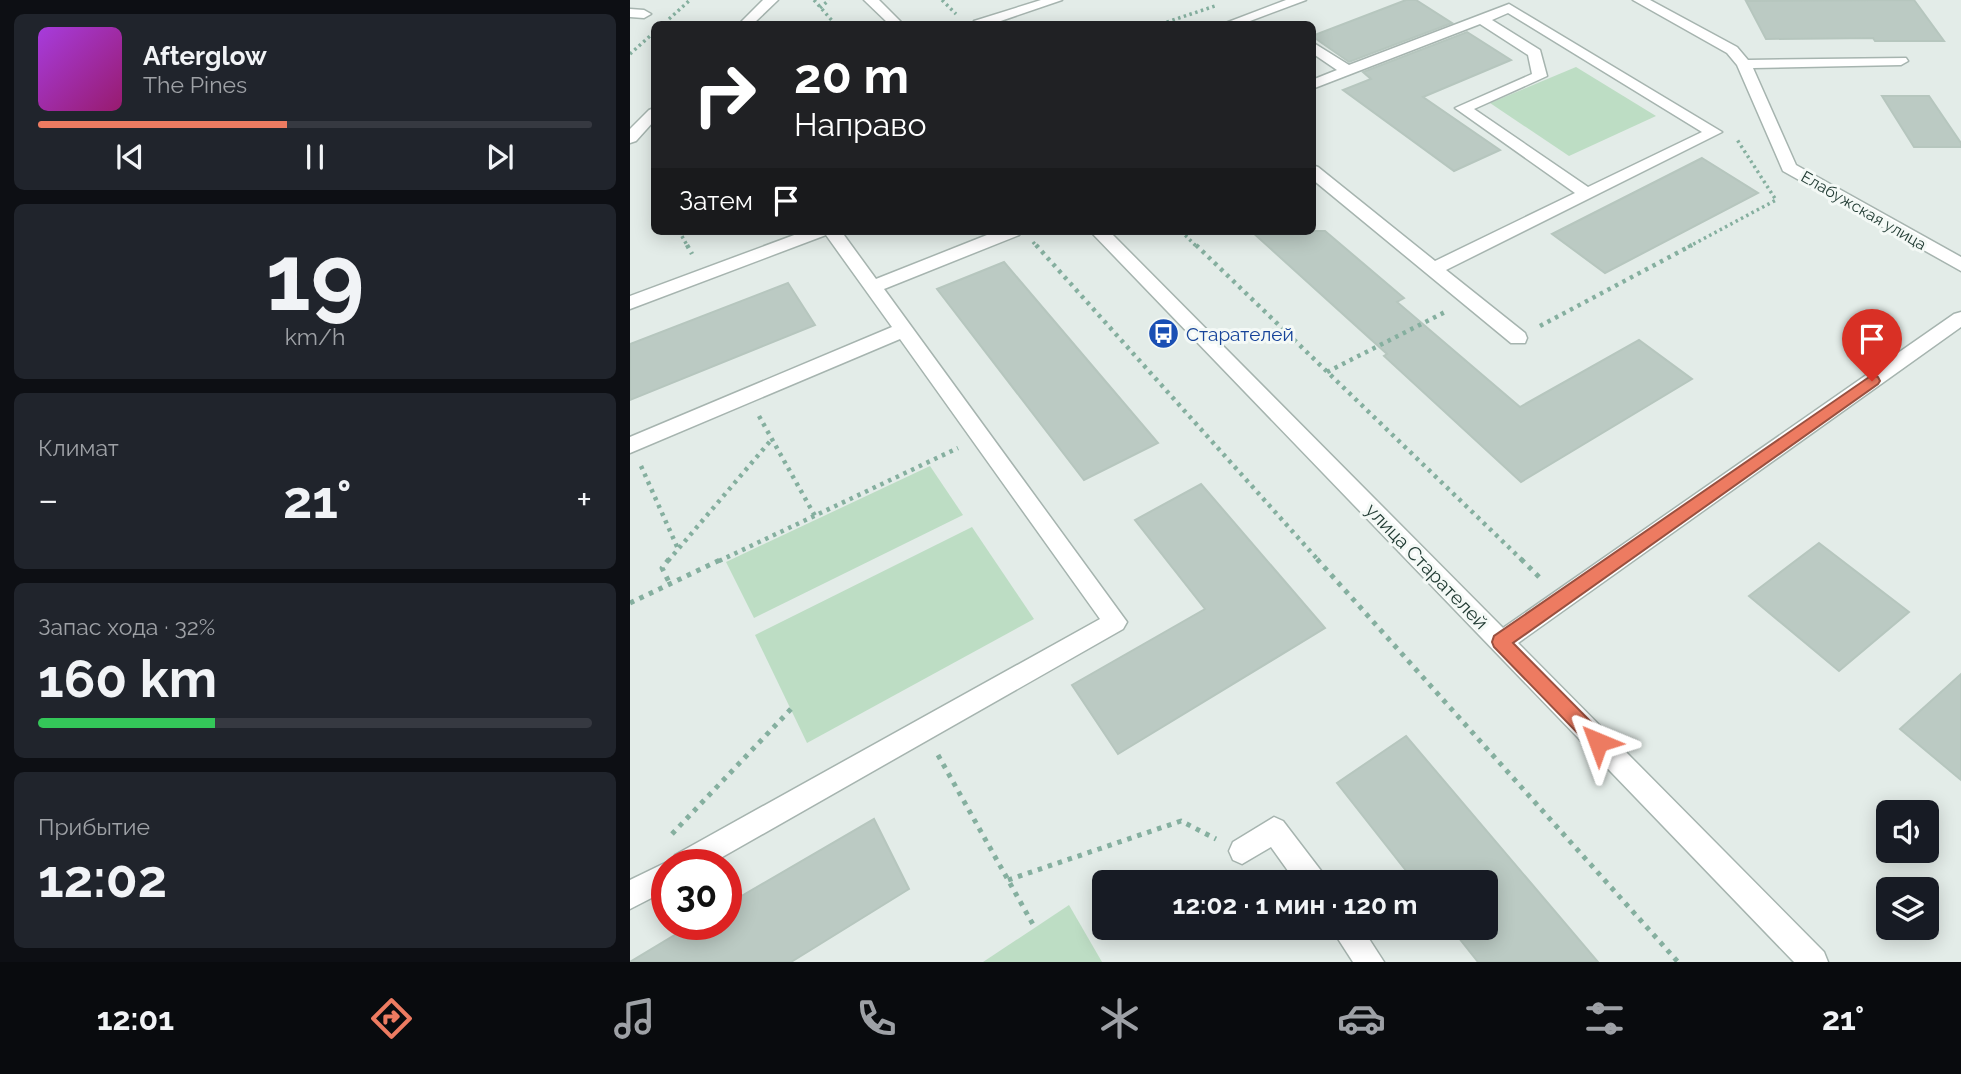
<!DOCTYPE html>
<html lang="ru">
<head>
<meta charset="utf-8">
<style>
	:root { --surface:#171b24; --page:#20242c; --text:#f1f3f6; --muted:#9ea1a6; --line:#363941; --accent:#ed7b61 }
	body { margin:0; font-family:Raleway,sans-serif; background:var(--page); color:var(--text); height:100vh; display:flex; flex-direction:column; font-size:26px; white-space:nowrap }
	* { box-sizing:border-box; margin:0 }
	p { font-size:23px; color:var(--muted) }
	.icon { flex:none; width:38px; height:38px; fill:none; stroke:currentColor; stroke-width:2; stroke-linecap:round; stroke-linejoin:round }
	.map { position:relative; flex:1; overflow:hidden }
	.sheet { display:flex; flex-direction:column; gap:14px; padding:14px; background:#0d0f14; width:630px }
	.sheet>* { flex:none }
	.banner { position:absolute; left:21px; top:21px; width:665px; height:214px; border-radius:10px; box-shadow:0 4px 18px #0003; background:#202124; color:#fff; overflow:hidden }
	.controls { position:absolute; left:1246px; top:800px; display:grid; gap:14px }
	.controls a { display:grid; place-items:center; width:63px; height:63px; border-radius:10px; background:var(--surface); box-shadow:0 4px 18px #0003; font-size:35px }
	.speed { position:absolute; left:21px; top:849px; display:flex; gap:14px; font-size:35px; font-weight:700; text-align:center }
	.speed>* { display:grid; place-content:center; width:91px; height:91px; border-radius:50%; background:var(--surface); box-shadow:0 4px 18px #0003; line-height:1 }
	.speed .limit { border:10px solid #d22; background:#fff; color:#111 }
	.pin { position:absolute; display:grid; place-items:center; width:60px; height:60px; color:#fff; margin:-72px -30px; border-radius:50% 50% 50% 0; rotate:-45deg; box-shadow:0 0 7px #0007 }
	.pin .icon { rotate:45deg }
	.me { position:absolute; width:77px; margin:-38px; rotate:316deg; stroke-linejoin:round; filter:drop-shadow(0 0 5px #0008) }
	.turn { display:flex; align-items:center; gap:24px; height:147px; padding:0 28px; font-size:32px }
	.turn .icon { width:91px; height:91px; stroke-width:2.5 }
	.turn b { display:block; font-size:49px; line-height:60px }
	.then { display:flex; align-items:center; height:66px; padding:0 28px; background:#0003; gap:14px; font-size:26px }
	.big { font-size:52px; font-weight:700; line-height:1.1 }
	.sheet .widget { flex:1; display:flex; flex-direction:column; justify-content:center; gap:10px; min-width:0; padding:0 24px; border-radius:10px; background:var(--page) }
	.sheet .dial { align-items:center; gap:0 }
	.dial b { font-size:91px; line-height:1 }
	.song { display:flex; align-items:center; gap:21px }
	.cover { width:84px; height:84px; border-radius:10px; background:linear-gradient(135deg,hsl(280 70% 55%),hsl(320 70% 35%)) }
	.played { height:7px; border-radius:4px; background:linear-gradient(90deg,var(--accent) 45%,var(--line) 45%) }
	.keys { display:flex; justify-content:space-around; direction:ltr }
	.heat { display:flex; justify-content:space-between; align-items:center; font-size:38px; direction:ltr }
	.charge { height:10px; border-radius:5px; background:linear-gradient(90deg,#34c759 32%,var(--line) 0) }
	.trip { position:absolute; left:462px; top:870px; width:406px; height:70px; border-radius:10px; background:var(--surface); box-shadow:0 4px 18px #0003; font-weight:700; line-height:70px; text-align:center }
	.tabs { display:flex; height:112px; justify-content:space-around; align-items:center; background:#090b0e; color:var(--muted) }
	.tabs .icon { width:49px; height:49px }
	.tabs .current { color:var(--accent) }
	.tabs b { font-size:32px; color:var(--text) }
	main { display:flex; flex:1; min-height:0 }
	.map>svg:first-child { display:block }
	.green { fill:#bdddc4 }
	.building { fill:#bbcac3; stroke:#b6c6be; stroke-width:2 }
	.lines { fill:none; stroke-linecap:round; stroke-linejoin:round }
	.minor-casing { stroke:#a6b4af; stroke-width:3 }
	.path-far2 { stroke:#85af9f; stroke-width:3.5; stroke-dasharray:2.5 3.5; stroke-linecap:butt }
	.path-far1 { stroke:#85af9f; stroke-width:4.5; stroke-dasharray:3.5 5; stroke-linecap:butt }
	.path { stroke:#85af9f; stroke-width:5; stroke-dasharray:4.5 6; stroke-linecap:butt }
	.minor { fill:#fff; fill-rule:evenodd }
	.route { fill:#ed7b61; stroke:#9a503f; stroke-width:2 }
	.labels { text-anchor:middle; stroke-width:6; stroke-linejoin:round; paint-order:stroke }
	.far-street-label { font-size:16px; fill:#233d35; stroke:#f4f9f6 }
	.transit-label { font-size:19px; fill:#164399; stroke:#f4f9f6; text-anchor:start }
	.street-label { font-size:19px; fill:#233d35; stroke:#f4f9f6 }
</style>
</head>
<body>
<main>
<section class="sheet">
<div class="widget">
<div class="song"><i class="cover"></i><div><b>Afterglow</b><p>The Pines</p></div></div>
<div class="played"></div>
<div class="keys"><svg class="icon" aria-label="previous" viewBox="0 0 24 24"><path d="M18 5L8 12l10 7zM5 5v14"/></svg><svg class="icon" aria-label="pause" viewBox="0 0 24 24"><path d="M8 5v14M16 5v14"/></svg><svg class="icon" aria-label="next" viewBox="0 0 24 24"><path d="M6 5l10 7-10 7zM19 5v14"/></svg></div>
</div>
<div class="widget dial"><b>19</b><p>km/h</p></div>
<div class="widget"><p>Климат</p>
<div class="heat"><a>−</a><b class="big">21°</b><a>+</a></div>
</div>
<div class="widget"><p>Запас хода · 32%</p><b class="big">160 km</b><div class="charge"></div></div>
<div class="widget"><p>Прибытие</p><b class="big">12:02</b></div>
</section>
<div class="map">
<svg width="1331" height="962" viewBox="0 0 1331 962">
	<rect width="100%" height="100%" fill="#e3ece8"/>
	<!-- green -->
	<g class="green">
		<path d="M946 67 1026 116 939 156 860 103Z"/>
		<path d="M300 466 333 515 124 618 96 562Z"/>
		<path d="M342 527 404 619 177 743 125 635Z"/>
		<path d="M439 905 472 962H353Z"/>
	</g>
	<!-- building -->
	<g class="building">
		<path d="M776 0H786L822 23 719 62 682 36Z"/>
		<path d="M1284 0 1314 41H1245L1243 38 1136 39 1116 1Z"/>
		<path d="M837 32 881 60 793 97 870 150 824 171 713 90 741 79 733 72Z"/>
		<path d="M1252 96H1299L1331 143V147H1284Z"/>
		<path d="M1072 158 1128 193 975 273 922 234Z"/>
		<path d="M621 231H695L774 298 767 302 890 407 1009 340 1062 379 891 482 754 356 757 354Z"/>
		<path d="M374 262 528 443 454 480 307 289Z"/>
		<path d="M158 283 185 325 0 400V344Z"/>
		<path d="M571 484 695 628 488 754 442 685 575 609 505 520Z"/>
		<path d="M1189 543 1279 612 1209 671 1119 596Z"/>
		<path d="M1331 674V780L1270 729Z"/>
		<path d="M776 736 968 962H848L821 928H856V882H785L707 783Z"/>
		<path d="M244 819 279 889 161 962H0L63 924H96V905Z"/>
	</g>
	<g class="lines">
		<defs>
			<g id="minor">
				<path d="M133 0H148L123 24H109Z"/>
				<path d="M234 0H249L273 24H259Z"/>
				<path d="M411 0H432L362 24H342L344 21Z"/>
				<path d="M656 0H676L612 24H593Z"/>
				<path d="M1003 0H1020L1107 47 1118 60 1276 58 1278 61 1271 65 1123 68 1166 165 1331 257V271L1153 171 1107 65 1097 53Z"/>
				<path d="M879 4 1092 132 816 270 895 333 897 338 895 343H881L682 179V165L688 167 805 261 945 193 825 108 902 74 898 55 850 24 682 89V80L707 70 682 53V42L719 65ZM878 13 1072 132 958 187 844 109 917 76 910 50 862 20Z"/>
				<path d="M0 9 14 10 21 14 14 18 0 17Z"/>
				<path d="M24 108V121L6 141 0 143V129L19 110Z"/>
				<path d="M175 231H211L246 279 367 231H392L389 235 254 289 497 622 493 629 80 864H37V890L0 909V880L37 862 42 864 45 855 470 619 270 339 0 453V437L262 327 196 235 0 309V296Z"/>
				<path d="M460 231H479L873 628 1324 314 1331 312V327L888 643 1194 952 1198 962H1164Z"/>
				<path d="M644 817 653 821 692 872 696 882H666L641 847 612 864 603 860 599 851 603 842Z"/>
				<path d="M701 928H732L754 962H723Z"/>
			</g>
		</defs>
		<!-- minor casing -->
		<use href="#minor" class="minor-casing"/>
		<!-- path-far2 -->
		<g class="path-far2">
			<path d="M184 0 205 24"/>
			<path d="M312 0 326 14"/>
			<path d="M190 8 199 0"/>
			<path d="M39 19 60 0"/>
			<path d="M531 24 585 6"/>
			<path d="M0 54 20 36"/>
			<path d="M49 231 58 247"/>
			<path d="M551 231 567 247"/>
			<path d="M403 242 407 247"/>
			<path d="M1058 247 1146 200 1106 138"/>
		</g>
		<!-- path-far1 -->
		<g class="path-far1">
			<path d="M57 245 62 254"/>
			<path d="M406 245 689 561"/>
			<path d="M566 245 893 561"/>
			<path d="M910 326 1062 245"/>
			<path d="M697 372 815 312"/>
			<path d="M129 416 185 516"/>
			<path d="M11 466 49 551"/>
			<path d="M38 561 142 439"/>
			<path d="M89 561 328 448"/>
		</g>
		<!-- path -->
		<g class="path">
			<path d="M39 559 32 568 40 584"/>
			<path d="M687 559 1048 962"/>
			<path d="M891 559 911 579"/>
			<path d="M0 603 92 559"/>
			<path d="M308 755 405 928"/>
			<path d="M42 834 161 709"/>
			<path d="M378 880 551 821 586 839"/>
		</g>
		<!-- minor -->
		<use href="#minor" class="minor"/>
	</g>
	<!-- route -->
	<path class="route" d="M1242 375 1248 377 1250 381 1248 384 883 643 975 736 978 742 975 748 968 750 962 748 864 647 862 642 864 636Z"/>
	<!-- icons -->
	<defs>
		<symbol id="bus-disc" viewBox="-11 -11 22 22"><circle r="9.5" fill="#1a4fb4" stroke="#f4f9f6"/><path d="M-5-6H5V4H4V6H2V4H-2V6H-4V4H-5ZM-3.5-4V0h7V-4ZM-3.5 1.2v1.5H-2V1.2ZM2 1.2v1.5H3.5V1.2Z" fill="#fff"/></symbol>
	</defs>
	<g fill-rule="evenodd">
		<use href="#bus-disc" x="516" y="316" width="35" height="35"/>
	</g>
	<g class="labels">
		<!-- far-street labels -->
		<g class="far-street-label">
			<text transform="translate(1234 210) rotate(30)" y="6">Елабужская улица</text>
		</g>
		<!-- transit labels -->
		<g class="transit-label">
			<text x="556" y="341">Старателей</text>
		</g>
		<!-- street labels -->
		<g class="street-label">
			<text transform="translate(797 566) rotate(46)" y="7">улица Старателей</text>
		</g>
	</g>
</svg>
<div class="controls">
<a><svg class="icon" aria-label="sound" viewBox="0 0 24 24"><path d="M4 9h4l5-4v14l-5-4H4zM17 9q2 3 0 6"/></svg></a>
<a><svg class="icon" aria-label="layers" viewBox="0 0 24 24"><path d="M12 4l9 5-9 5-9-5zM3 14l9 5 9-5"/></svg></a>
</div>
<div class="speed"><div class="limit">30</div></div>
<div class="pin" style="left:1242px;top:381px;background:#d93025"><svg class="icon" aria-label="arrive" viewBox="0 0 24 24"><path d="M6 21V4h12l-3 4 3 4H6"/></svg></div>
<svg class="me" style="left:968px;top:742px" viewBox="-20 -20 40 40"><path d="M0-17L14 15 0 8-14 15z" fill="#ed7b61" stroke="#fff" stroke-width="4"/></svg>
<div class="trip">12:02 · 1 мин · 120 m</div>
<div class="banner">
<div class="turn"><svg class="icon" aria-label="right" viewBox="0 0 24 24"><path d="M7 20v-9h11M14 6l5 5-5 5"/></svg><div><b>20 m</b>Направо</div></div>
<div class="then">Затем<svg class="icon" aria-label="arrive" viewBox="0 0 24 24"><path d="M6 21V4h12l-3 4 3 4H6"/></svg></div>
</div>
</div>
</main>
<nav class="tabs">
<b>12:01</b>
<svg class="icon current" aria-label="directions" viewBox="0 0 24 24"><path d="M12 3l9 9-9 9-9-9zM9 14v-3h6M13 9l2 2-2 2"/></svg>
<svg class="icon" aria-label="music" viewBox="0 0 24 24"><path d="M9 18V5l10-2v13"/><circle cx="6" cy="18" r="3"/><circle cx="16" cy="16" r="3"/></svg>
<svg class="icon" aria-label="phone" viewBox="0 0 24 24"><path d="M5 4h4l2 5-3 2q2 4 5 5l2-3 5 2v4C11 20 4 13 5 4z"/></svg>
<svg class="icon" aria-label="climate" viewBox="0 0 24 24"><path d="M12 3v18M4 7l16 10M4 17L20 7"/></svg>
<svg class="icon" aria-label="car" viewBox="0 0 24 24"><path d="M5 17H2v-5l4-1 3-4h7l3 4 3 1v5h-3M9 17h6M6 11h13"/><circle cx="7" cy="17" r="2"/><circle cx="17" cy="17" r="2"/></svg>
<svg class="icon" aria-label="filters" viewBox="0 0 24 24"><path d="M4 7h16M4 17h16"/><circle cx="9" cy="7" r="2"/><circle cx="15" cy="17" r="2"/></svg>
<b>21°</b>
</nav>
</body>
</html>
